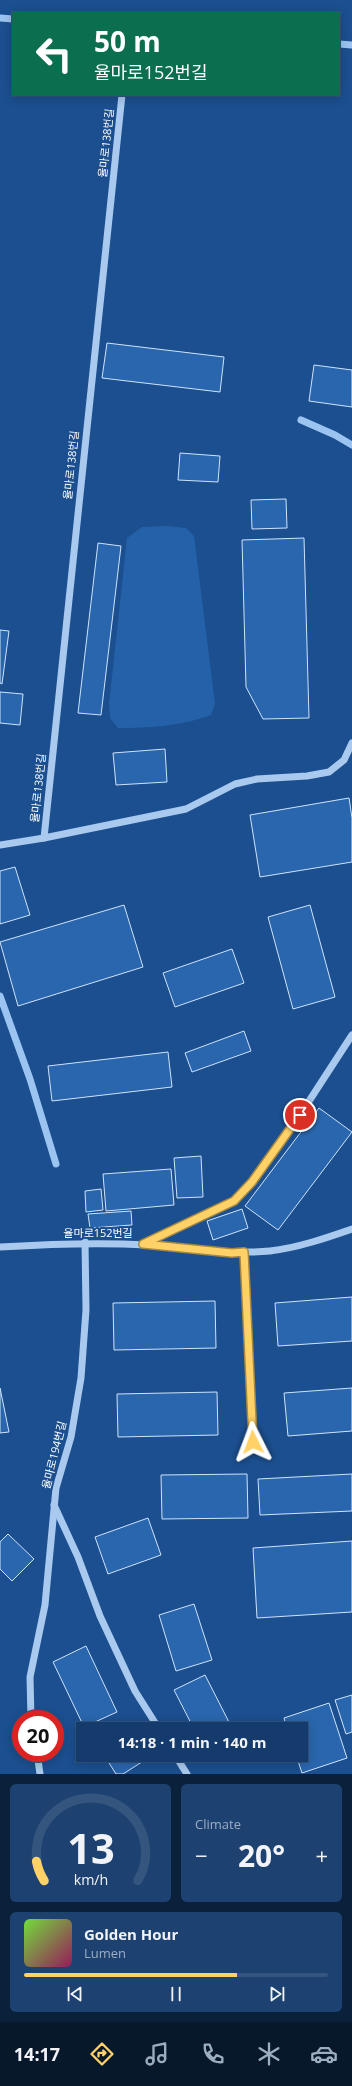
<!DOCTYPE html>
<html lang="en">
<head>
<meta charset="utf-8">
<style>
	:root { --surface:#143b6b; --page:#1d4271; --text:#f1f3f6; --muted:#9dadc1; --line:#33557e; --accent:#ffd166 }
	body { margin:0; font-family:"Open Sans","Noto Sans KR",sans-serif; background:var(--page); color:var(--text); height:100vh; display:flex; flex-direction:column; font-size:15px; white-space:nowrap }
	* { box-sizing:border-box; margin:0 }
	p { font-size:13px; color:var(--muted) }
	.icon { flex:none; width:22px; height:22px; fill:none; stroke:currentColor; stroke-width:2; stroke-linecap:round; stroke-linejoin:round }
	.map { position:relative; height:1774px; overflow:hidden }
	.panel { display:flex; flex-direction:column; gap:10px; padding:10px; background:#0b203b; flex:1 }
	.panel>* { flex:none }
	.guide { position:absolute; left:12px; top:12px; width:328px; height:84px; border-radius:0px; box-shadow:0 2px 10px #0003,0 0 0 1px var(--line); background:#0b6e4f; color:#fff; overflow:hidden }
	.speed { position:absolute; left:12px; top:1710px; display:flex; gap:8px; font-size:20px; font-weight:700; text-align:center }
	.speed>* { display:grid; place-content:center; width:52px; height:52px; border-radius:50%; background:var(--surface); box-shadow:0 2px 10px #0003,0 0 0 1px var(--line); line-height:1 }
	.speed .limit { border:6px solid #d22; background:#fff; color:#111 }
	.pin { position:absolute; display:grid; place-items:center; width:34px; height:34px; color:#fff; margin:-17px; border:2px solid #fff; border-radius:50%; box-shadow:0 1px 4px #0007 }
	.me { position:absolute; width:44px; margin:-22px; rotate:357deg; stroke-linejoin:round; filter:drop-shadow(0 0 3px #0008) }
	.turn { display:flex; align-items:center; gap:14px; height:84px; padding:0 16px; font-size:18px }
	.turn .icon { width:52px; height:52px; stroke-width:2.5 }
	.turn b { display:block; font-size:28px; line-height:34px }
	.big { font-size:30px; font-weight:700; line-height:1.1 }
	.panel .card { flex:1; display:flex; flex-direction:column; justify-content:center; gap:6px; min-width:0; padding:0 14px; border-radius:6px; background:var(--page) }
	.panel .dial { align-items:center; gap:0 }
	.dial svg { height:104px; overflow:visible; fill:none; stroke:var(--line); stroke-width:7; stroke-linecap:round; text-anchor:middle }
	.dial text { fill:var(--text); stroke:none }
	.song { display:flex; align-items:center; gap:12px }
	.cover { width:48px; height:48px; border-radius:6px; background:linear-gradient(135deg,hsl(100 70% 55%),hsl(330 70% 35%)) }
	.played { height:4px; border-radius:2px; background:linear-gradient(90deg,var(--accent) 70%,var(--line) 70%) }
	.keys { display:flex; justify-content:space-around; direction:ltr }
	.heat { display:flex; justify-content:space-between; align-items:center; font-size:22px; direction:ltr }
	.panel .tiles { flex:1; display:grid; gap:10px; grid-template-columns:1fr 1fr }
	.card:last-child { grid-column:span 2 }
	.trip { position:absolute; left:76px; top:1722px; width:232px; height:40px; border-radius:0px; background:var(--surface); box-shadow:0 2px 10px #0003,0 0 0 1px var(--line); font-weight:700; line-height:40px; text-align:center }
	.dock { display:flex; height:64px; justify-content:space-around; align-items:center; background:#08182b; color:var(--muted) }
	.dock .icon { width:28px; height:28px }
	.dock .active { color:var(--accent) }
	.dock b { font-size:18px; color:var(--text) }
	.map>svg:first-child { display:block }
	.green { fill:#2461a8 }
	.lines { fill:none; stroke-linecap:round; stroke-linejoin:round }
	.stream { stroke:#9cc4f0; stroke-width:7 }
	.building { fill:#2a66ad; stroke:#cfe3fa }
	.minor { stroke:#a9c9ee; stroke-width:7 }
	.route-casing { stroke:#a68842; stroke-width:10 }
	.route { stroke:#ffd166; stroke-width:7 }
	.labels { text-anchor:middle; stroke-width:4; stroke-linejoin:round; paint-order:stroke }
	.street-label { font-size:11px; fill:#fff; stroke:#1b4f8f }
</style>
</head>
<body>
<div class="map">
<svg width="352" height="1774" viewBox="0 0 352 1774">
	<rect width="100%" height="100%" fill="#1b4f8f"/>
	<!-- green -->
	<path class="green" d="M166 526 186 528 194 536 215 704 211 715C181 726 150 728 118 728L110 718 109 704 127 538 142 527Z"/>
	<g class="lines">
		<!-- stream -->
		<g class="stream">
			<path d="M0 18 13 19"/>
			<path d="M339 44 352 45"/>
			<path d="M301 420 335 435 352 445"/>
			<path d="M0 996 30 1079 56 1164"/>
		</g>
	</g>
	<!-- building -->
	<g class="building">
		<path d="M107 343 224 357 220 392 102 378Z"/>
		<path d="M314 365 352 370V407L309 401Z"/>
		<path d="M180 453 220 456 218 482 178 480Z"/>
		<path d="M286 499 287 528 252 529 251 500Z"/>
		<path d="M304 538 309 718 263 719 246 687 242 540Z"/>
		<path d="M98 543 121 546 101 715 78 713Z"/>
		<path d="M0 630 9 631 2 684 0 683Z"/>
		<path d="M0 692 23 694 20 725 0 723Z"/>
		<path d="M165 749 167 782 116 785 113 753Z"/>
		<path d="M349 798 352 818V862L260 877 250 815Z"/>
		<path d="M15 867 30 915 0 924V871Z"/>
		<path d="M124 905 143 967 18 1006 0 942Z"/>
		<path d="M310 905 335 997 293 1009 268 917Z"/>
		<path d="M232 949 244 983 175 1007 163 973Z"/>
		<path d="M244 1031 251 1051 192 1072 185 1053Z"/>
		<path d="M168 1052 172 1087 52 1101 48 1066Z"/>
		<path d="M319 1108 352 1132 278 1230 245 1206Z"/>
		<path d="M201 1156 203 1197 177 1198 174 1158Z"/>
		<path d="M171 1169 174 1205 106 1211 103 1174Z"/>
		<path d="M101 1189 103 1210 86 1212 85 1191Z"/>
		<path d="M242 1209 248 1228 213 1240 207 1221Z"/>
		<path d="M131 1211 132 1225 90 1228 88 1214Z"/>
		<path d="M352 1297V1341L278 1346 275 1303Z"/>
		<path d="M215 1301 216 1348 114 1350 113 1303Z"/>
		<path d="M0 1388 9 1432 0 1433Z"/>
		<path d="M352 1388V1431L288 1436 284 1393Z"/>
		<path d="M217 1392 218 1435 118 1437 117 1394Z"/>
		<path d="M247 1474 248 1518 162 1519 161 1475Z"/>
		<path d="M352 1474V1511L260 1515 258 1479Z"/>
		<path d="M148 1518 161 1555 108 1574 95 1537Z"/>
		<path d="M8 1534 34 1559 12 1581 0 1569V1542Z"/>
		<path d="M352 1541V1612L257 1618 253 1548Z"/>
		<path d="M194 1604 212 1660 176 1671 159 1615Z"/>
		<path d="M86 1646 117 1712 84 1727 53 1662Z"/>
		<path d="M205 1675 231 1726 225 1729H194L174 1690Z"/>
		<path d="M352 1695V1732L346 1734 335 1700Z"/>
		<path d="M329 1703 347 1758 302 1773 296 1755H301V1729H287L284 1718Z"/>
		<path d="M123 1724 126 1729H114Z"/>
		<path d="M104 1755H142L145 1760 123 1774H116Z"/>
	</g>
	<g class="lines">
		<!-- minor -->
		<g class="minor">
			<path d="M44 838 122 95"/>
			<path d="M0 845 44 838 186 809 235 784 257 779 307 776 329 772 344 760 352 743"/>
			<path d="M144 1244 234 1201 252 1182 300 1115 352 1035"/>
			<path d="M0 1247C49 1244 97 1242 146 1245 187 1247 228 1255 270 1251 297 1248 326 1238 352 1229"/>
			<path d="M244 1252 253 1442"/>
			<path d="M54 1505 78 1557 100 1616 135 1691 159 1729"/>
			<path d="M31 1719 30 1677 45 1605 56 1488 71 1437 81 1378 86 1310 85 1242"/>
			<path d="M37 1753 40 1774"/>
			<path d="M175 1755 187 1774"/>
		</g>
	</g>
	<g class="lines">
		<defs>
			<path id="route" d="M253 1442 244 1252 232 1253 143 1244 234 1201 252 1182 300 1115"/>
		</defs>
		<!-- route casing -->
		<use href="#route" class="route-casing"/>
		<!-- route -->
		<use href="#route" class="route"/>
	</g>
	<g class="labels">
		<!-- street labels -->
		<g class="street-label">
			<text transform="translate(106 143) rotate(-84)" y="4">율마로138번길</text>
			<text transform="translate(71 465) rotate(-84)" y="4">율마로138번길</text>
			<text transform="translate(38 788) rotate(-84)" y="4">율마로138번길</text>
			<text x="98" y="1237">율마로152번길</text>
			<text transform="translate(54 1455) rotate(-76)" y="4">율마로194번길</text>
		</g>
	</g>
</svg>
<div class="speed"><div class="limit">20</div></div>
<div class="pin" style="left:300px;top:1115px;background:#d93025"><svg class="icon" aria-label="arrive" viewBox="0 0 24 24"><path d="M6 21V4h12l-3 4 3 4H6"/></svg></div>
<svg class="me" style="left:253px;top:1442px" viewBox="-20 -20 40 40"><path d="M0-17L14 15 0 8-14 15z" fill="#ffd166" stroke="#fff" stroke-width="4"/></svg>
<div class="trip">14:18 · 1 min · 140 m</div>
<div class="guide">
<div class="turn"><svg class="icon" aria-label="left" viewBox="0 0 24 24"><path d="M17 20v-9H6M10 6l-5 5 5 5"/></svg><div><b>50 m</b>율마로152번길</div></div>
</div>
</div>
<section class="panel">
<div class="tiles">
<div class="card dial"><svg viewBox="0 0 100 80">
<path d="M14 69A42 42 0 1 1 86 69"/>
<path d="M14 69A42 42 0 0 1 8 54" stroke="#ffd166"/>
<text x="50" y="56" font-size="32" font-weight="700">13</text>
<text x="50" y="72" font-size="11">km/h</text>
</svg></div>
<div class="card"><p>Climate</p>
<div class="heat"><a>−</a><b class="big">20°</b><a>+</a></div>
</div>
<div class="card">
<div class="song"><i class="cover"></i><div><b>Golden Hour</b><p>Lumen</p></div></div>
<div class="played"></div>
<div class="keys"><svg class="icon" aria-label="previous" viewBox="0 0 24 24"><path d="M18 5L8 12l10 7zM5 5v14"/></svg><svg class="icon" aria-label="pause" viewBox="0 0 24 24"><path d="M8 5v14M16 5v14"/></svg><svg class="icon" aria-label="next" viewBox="0 0 24 24"><path d="M6 5l10 7-10 7zM19 5v14"/></svg></div>
</div>
</div>
</section>
<nav class="dock">
<b>14:17</b>
<svg class="icon active" aria-label="directions" viewBox="0 0 24 24"><path d="M12 3l9 9-9 9-9-9zM9 14v-3h6M13 9l2 2-2 2"/></svg>
<svg class="icon" aria-label="music" viewBox="0 0 24 24"><path d="M9 18V5l10-2v13"/><circle cx="6" cy="18" r="3"/><circle cx="16" cy="16" r="3"/></svg>
<svg class="icon" aria-label="phone" viewBox="0 0 24 24"><path d="M5 4h4l2 5-3 2q2 4 5 5l2-3 5 2v4C11 20 4 13 5 4z"/></svg>
<svg class="icon" aria-label="climate" viewBox="0 0 24 24"><path d="M12 3v18M4 7l16 10M4 17L20 7"/></svg>
<svg class="icon" aria-label="car" viewBox="0 0 24 24"><path d="M5 17H2v-5l4-1 3-4h7l3 4 3 1v5h-3M9 17h6M6 11h13"/><circle cx="7" cy="17" r="2"/><circle cx="17" cy="17" r="2"/></svg>
</nav>
</body>
</html>
